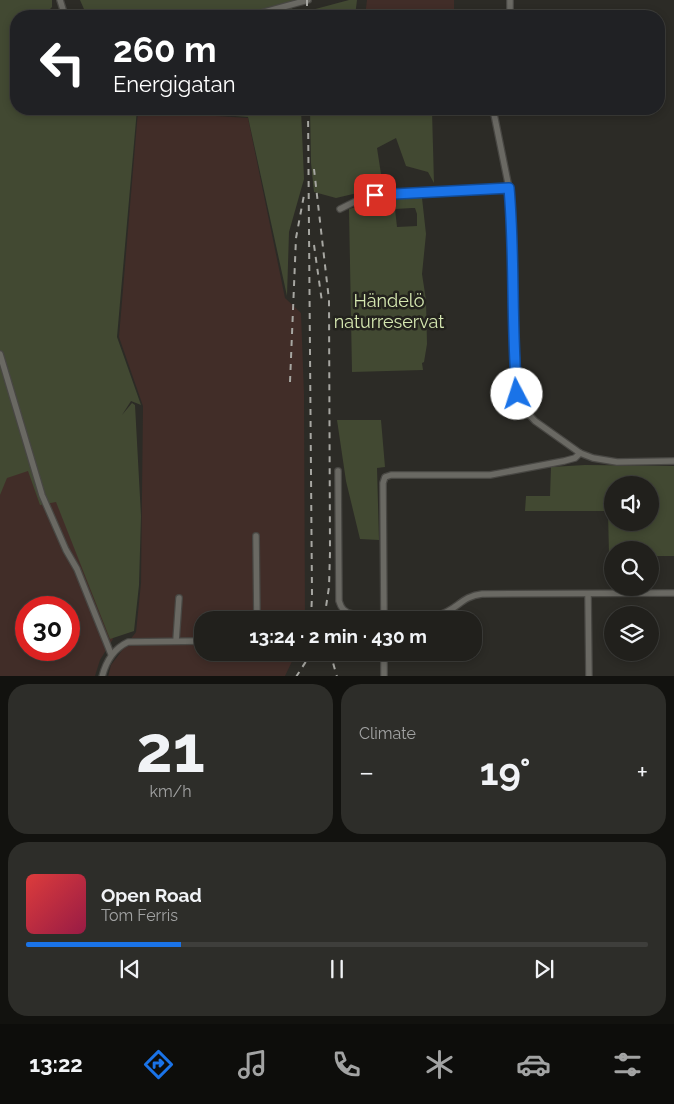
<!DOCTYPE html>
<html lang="en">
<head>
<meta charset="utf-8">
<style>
	:root { --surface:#21201c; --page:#2d2d29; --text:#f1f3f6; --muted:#a2a3a3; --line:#3e3e3b; --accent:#1a73e8 }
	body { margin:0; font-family:Raleway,sans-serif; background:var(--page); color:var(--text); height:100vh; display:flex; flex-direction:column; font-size:19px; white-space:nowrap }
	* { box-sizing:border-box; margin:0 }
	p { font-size:16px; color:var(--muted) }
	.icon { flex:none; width:28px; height:28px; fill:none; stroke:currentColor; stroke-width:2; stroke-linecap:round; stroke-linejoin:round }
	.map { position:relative; height:676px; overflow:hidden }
	.details { display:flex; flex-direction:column; gap:8px; padding:8px; background:#12120f; flex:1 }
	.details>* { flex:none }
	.guide { position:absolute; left:10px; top:10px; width:655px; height:105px; border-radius:20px; box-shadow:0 2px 8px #0003,0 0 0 1px var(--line); background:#202124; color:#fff; overflow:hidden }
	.buttons { position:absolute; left:604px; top:476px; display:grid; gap:10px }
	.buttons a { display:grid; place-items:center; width:55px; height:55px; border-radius:50%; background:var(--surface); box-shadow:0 2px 8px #0003,0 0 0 1px var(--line); font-size:25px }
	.speed { position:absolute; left:15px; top:596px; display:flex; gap:10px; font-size:25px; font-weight:700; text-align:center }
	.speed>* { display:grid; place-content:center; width:65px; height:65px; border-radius:50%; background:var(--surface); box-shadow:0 2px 8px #0003,0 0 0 1px var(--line); line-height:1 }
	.speed .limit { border:8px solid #d22; background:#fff; color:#111 }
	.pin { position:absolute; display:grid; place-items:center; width:42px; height:42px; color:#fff; margin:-21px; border-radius:10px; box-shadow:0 2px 8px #0006 }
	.me { position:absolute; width:55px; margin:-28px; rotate:355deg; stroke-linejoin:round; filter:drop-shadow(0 0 4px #0008) }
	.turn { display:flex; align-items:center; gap:18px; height:105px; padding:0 20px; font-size:22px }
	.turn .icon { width:65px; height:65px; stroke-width:2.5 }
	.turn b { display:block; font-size:35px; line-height:42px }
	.big { font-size:38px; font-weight:700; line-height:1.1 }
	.details .card { flex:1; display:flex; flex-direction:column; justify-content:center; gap:8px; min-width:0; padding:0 18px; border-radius:20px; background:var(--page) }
	.details .dial { align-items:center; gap:0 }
	.dial b { font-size:65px; line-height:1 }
	.song { display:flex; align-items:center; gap:15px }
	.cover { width:60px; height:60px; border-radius:8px; background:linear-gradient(135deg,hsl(0 70% 55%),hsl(340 70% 35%)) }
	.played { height:5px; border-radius:2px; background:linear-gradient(90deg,var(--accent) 25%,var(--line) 25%) }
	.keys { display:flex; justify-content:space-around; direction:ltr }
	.heat { display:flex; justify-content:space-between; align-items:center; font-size:28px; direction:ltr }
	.details .tiles { flex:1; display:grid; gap:8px; grid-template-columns:1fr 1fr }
	.card:last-child { grid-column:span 2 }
	.trip { position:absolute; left:194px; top:611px; width:288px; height:50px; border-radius:20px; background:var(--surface); box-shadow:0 2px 8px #0003,0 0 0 1px var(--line); font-weight:700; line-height:50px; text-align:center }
	.dock { display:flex; height:80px; justify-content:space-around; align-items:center; background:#0d0d0b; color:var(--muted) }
	.dock .icon { width:35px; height:35px }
	.dock .active { color:var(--accent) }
	.dock b { font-size:22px; color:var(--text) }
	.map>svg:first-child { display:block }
	.industrial { fill:#412d28; fill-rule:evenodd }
	.green { fill:#424932; fill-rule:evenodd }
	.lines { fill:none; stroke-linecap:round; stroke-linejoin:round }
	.minor-casing { stroke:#484743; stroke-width:8 }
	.minor { stroke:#6a6963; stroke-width:5.5 }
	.rail { stroke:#a7a7a2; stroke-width:2; stroke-dasharray:6 6; stroke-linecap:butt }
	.route-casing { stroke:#114b97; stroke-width:12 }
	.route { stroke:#1a73e8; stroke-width:9 }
	.labels { text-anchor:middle; stroke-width:5; stroke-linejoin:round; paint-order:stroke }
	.park-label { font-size:18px; fill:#d5e7b0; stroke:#23221d }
</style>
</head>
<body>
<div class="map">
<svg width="674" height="677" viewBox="0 0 674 677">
	<rect width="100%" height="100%" fill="#2c2b26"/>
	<!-- industrial -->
	<g class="industrial">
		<path d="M367 0H454V16H365Z"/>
		<path d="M138 111 248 118 285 298 301 313 304 394 305 620H202V652L296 653 285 676 108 677 111 665 136 632 141 583 143 406 119 337Z"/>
		<path d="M29 468 57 500 81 557 113 639 100 660 95 676H0V487L5 476ZM26 608H69V650H26Z"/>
	</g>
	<!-- green -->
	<g class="green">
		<path d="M0 0H52V7L49 10 52 16H16V109H137L117 337 141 405 131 401 122 415 132 403 135 405 141 516 139 585 134 631 110 639 56 502 40 505 28 471 7 478 0 495Z"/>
		<path d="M80 0H296L297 1 241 16H87Z"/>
		<path d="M349 0H357L355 16H263L292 8 293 15Z"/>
		<path d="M144 109H301L304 179 289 232 287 296 248 117Z"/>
		<path d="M310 109H429L432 111 434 183 428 172 406 166 396 138 377 148 383 187 336 198 314 192 311 163Z"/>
		<path d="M407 198H422L426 234 422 274 426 300 427 344 424 362 422 363 423 370 352 372 349 209 370 203ZM412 208H415L417 214V226L397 227 395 209Z"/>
		<path d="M337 420H381L385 467 377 468 379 540 360 539 346 481Z"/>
		<path d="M585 465 674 466V556H650V550H612V555H609L608 511H525L526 496H550L551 467ZM612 485H650V522H612Z"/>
	</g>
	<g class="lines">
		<defs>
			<g id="minor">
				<path d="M60 0 65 16"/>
				<path d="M250 16 308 0"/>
				<path d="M510 16V0"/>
				<path d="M493 109 509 188 513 226 514 354 517 393 524 409 535 421 580 453 593 458 617 462 674 461"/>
				<path d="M340 209 364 197 375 195 509 188"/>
				<path d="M0 354 42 495 66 550 77 569 111 654"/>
				<path d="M338 471 339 601C341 608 344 612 352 614L436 616C457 611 461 596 482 594L674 593"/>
				<path d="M256 536 257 620"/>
				<path d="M588 594 589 677"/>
				<path d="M384 620 383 483 385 477 391 475H490L564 461 575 458 580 453"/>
				<path d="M176 641 179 598"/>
				<path d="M384 652V677"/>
				<path d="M102 677C106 661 113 649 128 642L202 641"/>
			</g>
		</defs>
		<!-- minor casing -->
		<use href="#minor" class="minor-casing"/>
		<!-- minor -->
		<use href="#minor" class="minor"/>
		<!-- rail -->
		<g class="rail">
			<path d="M307 0V16"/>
			<path d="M308 109 312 595 311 620"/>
			<path d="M314 169 329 300 330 552 329 587 324 620"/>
			<path d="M314 245 322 302"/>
			<path d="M290 382 296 238 304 195"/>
			<path d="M330 652 337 677"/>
			<path d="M296 677 312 652"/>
		</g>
	</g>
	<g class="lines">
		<defs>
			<path id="route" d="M375 195 509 188C515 256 511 325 517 394"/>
		</defs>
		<!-- route casing -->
		<use href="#route" class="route-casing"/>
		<!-- route -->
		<use href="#route" class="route"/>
	</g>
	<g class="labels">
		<!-- park labels -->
		<g class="park-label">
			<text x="389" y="307">Händelö<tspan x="389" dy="21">naturreservat</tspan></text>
		</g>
	</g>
</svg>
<div class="buttons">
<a><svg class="icon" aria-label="sound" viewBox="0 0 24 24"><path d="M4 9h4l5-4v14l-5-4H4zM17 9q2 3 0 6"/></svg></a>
<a><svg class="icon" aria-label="search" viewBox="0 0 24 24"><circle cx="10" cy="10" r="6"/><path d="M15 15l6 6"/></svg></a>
<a><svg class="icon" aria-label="layers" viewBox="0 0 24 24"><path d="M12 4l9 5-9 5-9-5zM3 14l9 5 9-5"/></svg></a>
</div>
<div class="speed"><div class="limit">30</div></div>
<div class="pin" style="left:375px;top:195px;background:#d93025"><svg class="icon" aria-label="arrive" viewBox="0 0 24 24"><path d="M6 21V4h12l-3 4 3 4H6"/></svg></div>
<svg class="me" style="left:517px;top:394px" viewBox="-20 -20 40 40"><circle r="19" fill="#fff"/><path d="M0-13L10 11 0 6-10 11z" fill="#1a73e8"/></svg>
<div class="trip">13:24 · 2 min · 430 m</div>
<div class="guide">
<div class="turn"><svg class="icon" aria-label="left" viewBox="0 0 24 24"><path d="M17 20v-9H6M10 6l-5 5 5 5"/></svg><div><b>260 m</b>Energigatan</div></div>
</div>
</div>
<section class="details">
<div class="tiles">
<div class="card dial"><b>21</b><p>km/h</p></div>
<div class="card"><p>Climate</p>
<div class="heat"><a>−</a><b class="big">19°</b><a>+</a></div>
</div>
<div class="card">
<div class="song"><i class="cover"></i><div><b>Open Road</b><p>Tom Ferris</p></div></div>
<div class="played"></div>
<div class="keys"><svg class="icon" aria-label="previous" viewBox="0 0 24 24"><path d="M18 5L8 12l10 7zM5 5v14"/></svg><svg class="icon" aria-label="pause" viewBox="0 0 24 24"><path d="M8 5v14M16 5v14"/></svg><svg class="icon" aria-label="next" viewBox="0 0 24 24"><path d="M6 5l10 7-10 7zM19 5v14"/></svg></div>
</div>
</div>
</section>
<nav class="dock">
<b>13:22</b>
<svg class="icon active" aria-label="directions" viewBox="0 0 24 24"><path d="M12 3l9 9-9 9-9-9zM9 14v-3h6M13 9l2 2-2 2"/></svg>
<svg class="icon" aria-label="music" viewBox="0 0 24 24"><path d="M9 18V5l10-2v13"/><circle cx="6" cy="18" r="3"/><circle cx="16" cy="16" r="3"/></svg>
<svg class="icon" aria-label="phone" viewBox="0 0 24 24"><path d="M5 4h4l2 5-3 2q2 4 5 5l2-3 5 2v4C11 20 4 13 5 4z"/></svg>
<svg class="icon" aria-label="climate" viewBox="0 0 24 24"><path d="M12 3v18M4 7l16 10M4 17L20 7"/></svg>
<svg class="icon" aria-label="car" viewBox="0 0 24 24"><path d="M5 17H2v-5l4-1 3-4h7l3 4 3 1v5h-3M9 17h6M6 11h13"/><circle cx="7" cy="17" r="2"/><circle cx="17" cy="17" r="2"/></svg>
<svg class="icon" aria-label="filters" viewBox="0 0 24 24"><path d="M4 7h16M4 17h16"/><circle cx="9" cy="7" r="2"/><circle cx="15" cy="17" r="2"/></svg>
</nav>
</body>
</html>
